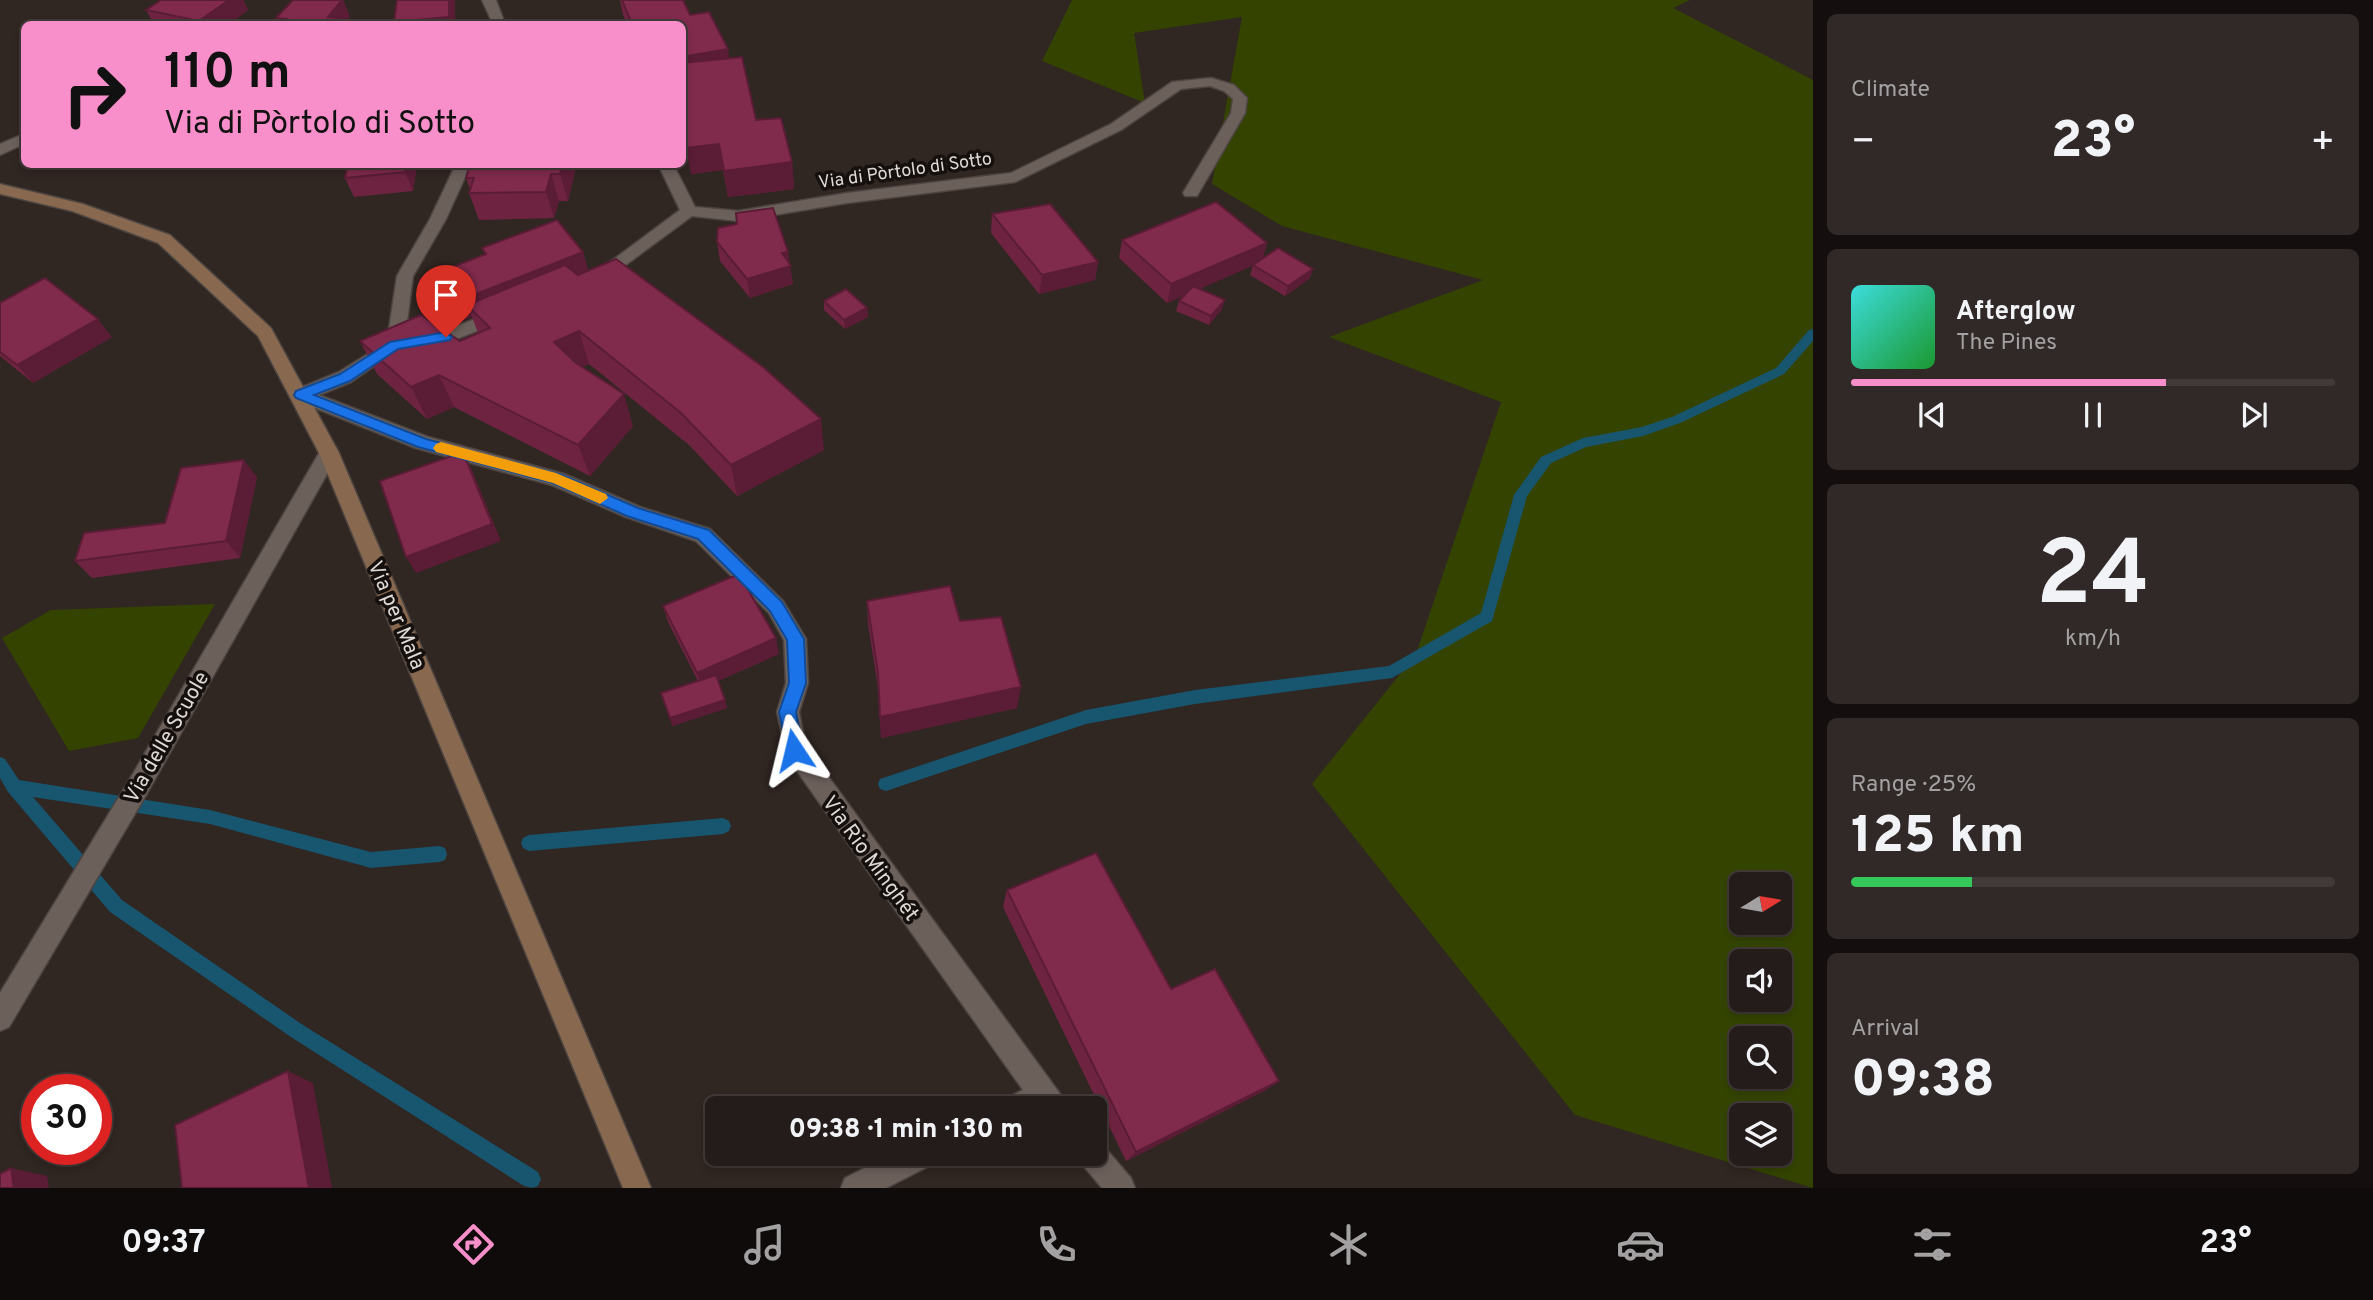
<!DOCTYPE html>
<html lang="en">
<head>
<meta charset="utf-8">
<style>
	:root { --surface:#241c1a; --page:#302927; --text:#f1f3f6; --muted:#a3a1a2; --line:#413a39; --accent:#f98fca }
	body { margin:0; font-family:Overpass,sans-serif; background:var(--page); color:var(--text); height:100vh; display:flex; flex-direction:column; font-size:26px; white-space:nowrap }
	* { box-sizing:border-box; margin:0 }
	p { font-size:23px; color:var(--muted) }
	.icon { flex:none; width:38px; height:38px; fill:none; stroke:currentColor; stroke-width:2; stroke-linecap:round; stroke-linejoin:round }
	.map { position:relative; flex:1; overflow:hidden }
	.side { display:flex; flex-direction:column; gap:14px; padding:14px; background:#140f0e; width:560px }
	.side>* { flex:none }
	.guide { position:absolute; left:21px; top:21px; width:665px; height:147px; border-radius:10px; box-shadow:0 4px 10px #0003,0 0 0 2px var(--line); background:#f98fca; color:#111; overflow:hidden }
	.needle { width:46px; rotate:79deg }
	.controls { position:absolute; left:1729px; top:872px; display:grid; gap:14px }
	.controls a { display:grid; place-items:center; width:63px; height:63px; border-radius:10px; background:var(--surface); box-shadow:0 4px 10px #0003,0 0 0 2px var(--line); font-size:35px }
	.speed { position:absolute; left:21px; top:1074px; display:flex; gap:14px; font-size:35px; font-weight:700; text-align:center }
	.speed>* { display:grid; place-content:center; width:91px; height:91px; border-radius:50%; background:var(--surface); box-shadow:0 4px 10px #0003,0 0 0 2px var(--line); line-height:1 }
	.speed .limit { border:10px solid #d22; background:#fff; color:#111 }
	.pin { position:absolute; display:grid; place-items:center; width:60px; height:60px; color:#fff; margin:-72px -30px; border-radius:50% 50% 50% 0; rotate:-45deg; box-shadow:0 0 7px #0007 }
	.pin .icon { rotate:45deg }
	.me { position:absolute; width:77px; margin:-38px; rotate:350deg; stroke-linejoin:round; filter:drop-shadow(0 0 5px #0008) }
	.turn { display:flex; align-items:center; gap:24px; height:147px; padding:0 28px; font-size:32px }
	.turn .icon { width:91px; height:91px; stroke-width:2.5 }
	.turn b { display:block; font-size:49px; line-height:60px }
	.big { font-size:52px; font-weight:800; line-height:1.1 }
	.side .tile { flex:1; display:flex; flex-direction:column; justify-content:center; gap:10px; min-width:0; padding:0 24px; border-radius:10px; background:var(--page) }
	.side .dial { align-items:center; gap:0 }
	.dial b { font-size:91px; line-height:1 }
	.song { display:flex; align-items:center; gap:21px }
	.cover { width:84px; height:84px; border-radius:10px; background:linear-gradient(135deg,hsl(180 70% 55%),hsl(130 70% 35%)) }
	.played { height:7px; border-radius:4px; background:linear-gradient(90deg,var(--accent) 65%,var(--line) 65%) }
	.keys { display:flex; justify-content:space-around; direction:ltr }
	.heat { display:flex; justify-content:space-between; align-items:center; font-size:38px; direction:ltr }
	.charge { height:10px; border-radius:5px; background:linear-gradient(90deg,#34c759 25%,var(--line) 0) }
	.trip { position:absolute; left:705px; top:1096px; width:402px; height:70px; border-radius:10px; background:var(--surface); box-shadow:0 4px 10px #0003,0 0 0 2px var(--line); font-weight:800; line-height:70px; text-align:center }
	.dock { display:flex; height:112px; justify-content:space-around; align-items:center; background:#0e0b0a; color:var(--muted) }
	.dock .icon { width:49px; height:49px }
	.dock .selected { color:var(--accent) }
	.dock b { font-size:32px; color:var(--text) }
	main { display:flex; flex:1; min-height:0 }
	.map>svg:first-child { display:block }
	.green { fill:#344400; fill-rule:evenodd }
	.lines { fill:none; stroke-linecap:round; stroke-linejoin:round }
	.stream { fill:#18556f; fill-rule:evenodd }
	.street-casing { stroke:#4c4440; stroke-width:3 }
	.secondary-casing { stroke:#4c4440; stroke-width:3 }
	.street { fill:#6c605b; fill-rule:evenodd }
	.secondary { fill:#88694f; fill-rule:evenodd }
	.wall { fill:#6e2441 }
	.shaded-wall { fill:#5a1d35 }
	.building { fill:#802a4c; stroke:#5a1d35; stroke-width:2 }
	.route { fill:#1a73e8; stroke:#114b97; stroke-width:2 }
	.slow { fill:#f59e0b }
	.labels { text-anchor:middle; stroke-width:7; stroke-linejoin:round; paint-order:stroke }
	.far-street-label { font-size:18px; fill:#dfd9d5; stroke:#15100e }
	.street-label { font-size:21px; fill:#dfd9d5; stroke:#15100e }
</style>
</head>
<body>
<main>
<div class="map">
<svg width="1813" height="1188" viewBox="0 0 1813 1188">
	<rect width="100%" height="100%" fill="#302622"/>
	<!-- green -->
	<g class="green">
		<path d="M1072 0H1690L1673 8 1813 80V1188L1575 1115 1312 784 1416 654 1501 402 1329 337 1483 280 1282 226 1212 184 1242 17 1134 33 1145 103 1042 61ZM1741 884H1780V922H1741ZM1741 961H1780V999H1741ZM1741 1038H1780V1076H1741ZM1741 1115H1780V1153H1741Z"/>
		<path d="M215 604 138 738 69 751 2 638 51 610Z"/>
	</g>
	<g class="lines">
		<!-- stream -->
		<g class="stream">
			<path d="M1813 329V341L1784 374 1680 423 1643 436 1586 447 1551 463 1527 496 1492 621 1392 678 1195 704 1086 724 886 791 880 789 878 784 880 779 1086 710 1195 690 1389 666 1481 613 1514 495 1541 457 1583 438 1642 427 1672 417 1776 368 1809 330Z"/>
			<path d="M0 757 5 759 19 780 210 810 371 852 439 846 445 848 447 854 445 860 439 862 371 868 210 824 33 797 122 900 303 1025 538 1172 541 1179 538 1186 532 1188 524 1186 291 1037 110 912 8 792 0 778Z"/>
			<path d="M723 818 729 821 731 826 729 831 723 834 529 851 523 848 521 843 523 838 529 835Z"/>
		</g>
		<defs>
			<g id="street">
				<path d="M482 0H496L505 24H493Z"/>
				<path d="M1211 78 1234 85 1247 98 1245 113 1197 196H1185L1183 193 1231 113 1233 99 1224 91 1210 86 1181 89 1121 130 1015 182 847 203 738 221 692 216 604 281H592L590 277 680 210 658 164H673L695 207 738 211 847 193 1011 173 1111 124 1172 82Z"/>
				<path d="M24 134V144L0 155V144Z"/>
				<path d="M456 164H471L446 219 413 276 404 345 351 382 319 395 428 437 564 474 640 507 710 529 783 601 806 639 808 683 799 712 806 746 1063 1098 1067 1108H1003L1007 1098 1023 1090 787 757 777 712 786 683 784 640 769 613 696 541 626 517 552 485 416 448 295 400 292 395 295 390 339 372 387 342 397 276 430 219Z"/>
				<path d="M500 310 509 316 506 320 451 341 425 346 416 340 419 336 442 331Z"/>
				<path d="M329 446 336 448 339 453 336 458 146 795 9 1027 0 1031V993L130 779 322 448Z"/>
				<path d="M1096 1141 1101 1143 1131 1178 1135 1188H1102L1081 1163 1077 1153H1096Z"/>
				<path d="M894 1153H939L935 1163 886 1188H841L845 1178Z"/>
			</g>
			<path id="secondary" d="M0 184 83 204 170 235 271 328 339 453 651 1188H623L319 453 258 336 158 243 72 211 0 194Z"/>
		</defs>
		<!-- street casing -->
		<use href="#street" class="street-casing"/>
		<!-- secondary casing -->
		<use href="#secondary" class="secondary-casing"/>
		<!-- street -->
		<use href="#street" class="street"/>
		<!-- secondary -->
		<use href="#secondary" class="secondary"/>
	</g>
	<!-- wall -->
	<g class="wall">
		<path d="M161 0H243L248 10 229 24H154L146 10Z"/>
		<path d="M293 0H343L350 17 344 24H279L276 18Z"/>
		<path d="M620 0H683L690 15 729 58 756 120 792 162 794 189 728 197 723 170 691 174 682 24H627L623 15Z"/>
		<path d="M417 164 413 191 354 197 345 178Z"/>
		<path d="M575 171 568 201H559L554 218 479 220 469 193 470 189 466 178Z"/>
		<path d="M992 214 1098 262 1095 280 1039 294 991 233Z"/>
		<path d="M1122 240 1267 243 1262 259 1313 269 1309 279 1285 296 1250 275 1253 265 1199 289 1222 309 1209 325 1176 311 1179 301 1184 295 1167 303 1119 258Z"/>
		<path d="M717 242 789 264 793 284 750 298 720 261Z"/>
		<path d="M482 248 583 252 588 270 824 450 737 496 689 445 589 364 582 367 633 426 590 476 454 407 427 419 377 374 360 341H460L478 333 472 317 446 327 428 298 419 280 485 255Z"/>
		<path d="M824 301 867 308 868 317 845 329 824 310Z"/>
		<path d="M0 303 112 337 33 383 0 356Z"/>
		<path d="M257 477 240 558 92 578 75 561 165 523Z"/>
		<path d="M867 601 960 621 1017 708 881 738 879 694 868 624Z"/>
		<path d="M663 606 779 654 718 681 727 708 672 726 698 681 668 622Z"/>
		<path d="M1007 890 1171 989 1279 1081 1264 1091 1126 1161 1003 907Z"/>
	</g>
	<!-- shaded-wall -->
	<g class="shaded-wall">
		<path d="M229 0H243L248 10 229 24H201L199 21Z"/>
		<path d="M342 0H343L350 17 344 24H331L328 17Z"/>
		<path d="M449 0H455V24H395L394 22Z"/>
		<path d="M728 49 731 75 682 84V57Z"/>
		<path d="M719 144 723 170 691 174 686 148Z"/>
		<path d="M792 162 794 189 728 197 724 171Z"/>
		<path d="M407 164H417L413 191 405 172Z"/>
		<path d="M562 164H573L575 171 568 201 560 174Z"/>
		<path d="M551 174 559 201 554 218 546 192Z"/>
		<path d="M1267 243 1262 262 1167 303 1171 284Z"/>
		<path d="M583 252 588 270 477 315 467 305 472 317 446 327 438 309Z"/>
		<path d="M788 252 793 284 750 298 747 279 782 253Z"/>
		<path d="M1098 262 1095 280 1039 294 1042 275Z"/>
		<path d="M1313 269 1309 279 1285 296 1288 286Z"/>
		<path d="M1225 300 1222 309 1209 325 1211 316Z"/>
		<path d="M867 308 868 317 845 329 844 320Z"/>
		<path d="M98 319 112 337 33 383 17 365Z"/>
		<path d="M579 331 589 364 565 374 554 342Z"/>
		<path d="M439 375 454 407 427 419 411 387Z"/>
		<path d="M624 394 633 426 590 476 578 445Z"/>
		<path d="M821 419 824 450 737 496 731 465Z"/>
		<path d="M463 452 472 470 501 541 416 573 406 557Z"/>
		<path d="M244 460 257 477 240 558 226 541Z"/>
		<path d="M776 638 779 654 702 688 697 673Z"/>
		<path d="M1021 687 1017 708 881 738 880 717Z"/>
		<path d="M725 700 727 708 672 726 670 718Z"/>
		<path d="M288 1071 313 1083 332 1188H309Z"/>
		<path d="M1279 1081 1264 1091 1126 1161 1136 1152Z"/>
		<path d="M11 1168 47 1176 49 1188H14Z"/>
	</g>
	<!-- building -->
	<g class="building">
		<path d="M161 0H229L199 21 146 10Z"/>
		<path d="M293 0H342L328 17 338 18 333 24H283L287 19 276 18Z"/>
		<path d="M397 0H449V17L394 22Z"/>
		<path d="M622 0H683L690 15 709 12 728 49 682 57V24H632Z"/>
		<path d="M742 57 756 120 781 118 792 162 724 171 719 144 686 148 682 123V63Z"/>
		<path d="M348 164H407L405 172 345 178Z"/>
		<path d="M470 164H562L560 174H551L546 192 469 193 474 178H466Z"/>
		<path d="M1216 202 1267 243 1171 284 1122 240Z"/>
		<path d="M1050 204 1098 262 1042 275 992 214Z"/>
		<path d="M773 208 788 252 782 253 791 266 747 279 717 242 718 228 737 224 736 213Z"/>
		<path d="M557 220 583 252 438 309 419 280 486 254 482 248Z"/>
		<path d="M1278 248 1313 269 1288 286 1253 265Z"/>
		<path d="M616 259 763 367 821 419 731 465 681 413 579 331 554 342 576 363 624 394 578 445 439 375 411 387 360 341 421 315 460 341 490 328 467 305 565 265 578 275Z"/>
		<path d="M45 278 98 319 17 365 0 352V303Z"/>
		<path d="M1193 286 1225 300 1211 316 1179 301Z"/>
		<path d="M846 289 867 308 844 320 824 301Z"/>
		<path d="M463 452 492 524 406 557 380 481Z"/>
		<path d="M244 460 226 541 75 561 84 533 165 523 181 468Z"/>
		<path d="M739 574 776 638 697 673 663 606Z"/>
		<path d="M950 586 960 621 1001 617 1021 687 880 717 878 673 867 601Z"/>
		<path d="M716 675 725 700 670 718 661 693Z"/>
		<path d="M1096 853 1171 989 1215 969 1279 1081 1136 1152 1007 890Z"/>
		<path d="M288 1071 309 1188H182L175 1125Z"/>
		<path d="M11 1168 14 1188H0V1174Z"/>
	</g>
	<!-- route -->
	<path class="route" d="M446 332 452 337 450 340 398 349 350 381 314 395 426 439 562 475 638 508 709 530 782 602 804 639 806 683 796 712 803 750 801 756 794 758 788 756 779 712 789 683 787 640 770 611 698 539 627 516 553 483 418 447 296 398 294 395 296 391 340 374 390 342Z"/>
	<!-- slow -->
	<path class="slow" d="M441 442 556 473 606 494 608 498 600 504 553 483 436 452 433 448 436 444Z"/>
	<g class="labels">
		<!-- far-street labels -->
		<g class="far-street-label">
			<text transform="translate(905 170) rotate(-8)" y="6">Via di Pòrtolo di Sotto</text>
		</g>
		<!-- street labels -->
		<g class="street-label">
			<text transform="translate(397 615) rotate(67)" y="7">Via per Mala</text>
			<text transform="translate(166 737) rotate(-60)" y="7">Via delle Scuole</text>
			<text transform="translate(871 858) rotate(54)" y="7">Via Rio Minghét</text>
		</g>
	</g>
</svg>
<div class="controls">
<a><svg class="needle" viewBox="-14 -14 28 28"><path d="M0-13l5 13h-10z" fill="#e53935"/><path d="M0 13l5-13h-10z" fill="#a3a1a2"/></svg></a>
<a><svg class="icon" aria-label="sound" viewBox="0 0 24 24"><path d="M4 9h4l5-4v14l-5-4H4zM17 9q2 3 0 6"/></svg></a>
<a><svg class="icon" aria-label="search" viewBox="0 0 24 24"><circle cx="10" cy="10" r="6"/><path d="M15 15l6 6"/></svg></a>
<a><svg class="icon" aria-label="layers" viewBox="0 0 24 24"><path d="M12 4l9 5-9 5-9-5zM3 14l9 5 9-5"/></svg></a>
</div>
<div class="speed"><div class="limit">30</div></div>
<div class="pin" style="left:446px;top:337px;background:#d93025"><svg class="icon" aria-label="arrive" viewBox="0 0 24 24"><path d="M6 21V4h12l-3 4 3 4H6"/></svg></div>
<svg class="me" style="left:794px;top:750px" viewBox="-20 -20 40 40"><path d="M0-17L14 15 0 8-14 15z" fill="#1a73e8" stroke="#fff" stroke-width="4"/></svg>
<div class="trip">09:38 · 1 min · 130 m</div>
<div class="guide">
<div class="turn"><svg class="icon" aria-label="right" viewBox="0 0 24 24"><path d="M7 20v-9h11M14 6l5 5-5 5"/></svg><div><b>110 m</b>Via di Pòrtolo di Sotto</div></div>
</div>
</div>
<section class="side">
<div class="tile"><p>Climate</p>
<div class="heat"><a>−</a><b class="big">23°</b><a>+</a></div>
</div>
<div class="tile">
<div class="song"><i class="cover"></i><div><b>Afterglow</b><p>The Pines</p></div></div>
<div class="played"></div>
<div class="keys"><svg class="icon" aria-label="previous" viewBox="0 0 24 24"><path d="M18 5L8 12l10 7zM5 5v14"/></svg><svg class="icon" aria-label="pause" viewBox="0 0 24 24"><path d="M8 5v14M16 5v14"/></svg><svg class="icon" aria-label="next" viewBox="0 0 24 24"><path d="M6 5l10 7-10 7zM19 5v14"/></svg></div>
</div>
<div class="tile dial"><b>24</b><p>km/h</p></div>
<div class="tile"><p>Range · 25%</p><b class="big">125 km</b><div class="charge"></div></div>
<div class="tile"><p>Arrival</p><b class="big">09:38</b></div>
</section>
</main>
<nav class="dock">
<b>09:37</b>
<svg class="icon selected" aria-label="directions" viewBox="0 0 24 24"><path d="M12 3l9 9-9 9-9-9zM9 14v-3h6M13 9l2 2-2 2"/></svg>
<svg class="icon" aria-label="music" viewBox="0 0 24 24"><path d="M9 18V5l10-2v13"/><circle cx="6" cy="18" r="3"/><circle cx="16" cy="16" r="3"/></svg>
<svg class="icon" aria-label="phone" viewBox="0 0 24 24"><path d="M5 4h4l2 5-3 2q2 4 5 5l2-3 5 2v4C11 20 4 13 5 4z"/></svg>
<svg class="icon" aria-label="climate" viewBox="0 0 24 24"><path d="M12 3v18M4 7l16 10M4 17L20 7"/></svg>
<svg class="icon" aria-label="car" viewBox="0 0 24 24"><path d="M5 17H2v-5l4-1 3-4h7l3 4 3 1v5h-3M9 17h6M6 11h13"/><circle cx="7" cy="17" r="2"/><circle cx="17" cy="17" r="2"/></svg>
<svg class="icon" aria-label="filters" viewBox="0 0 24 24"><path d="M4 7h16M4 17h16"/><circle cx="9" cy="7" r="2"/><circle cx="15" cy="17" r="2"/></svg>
<b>23°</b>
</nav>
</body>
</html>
